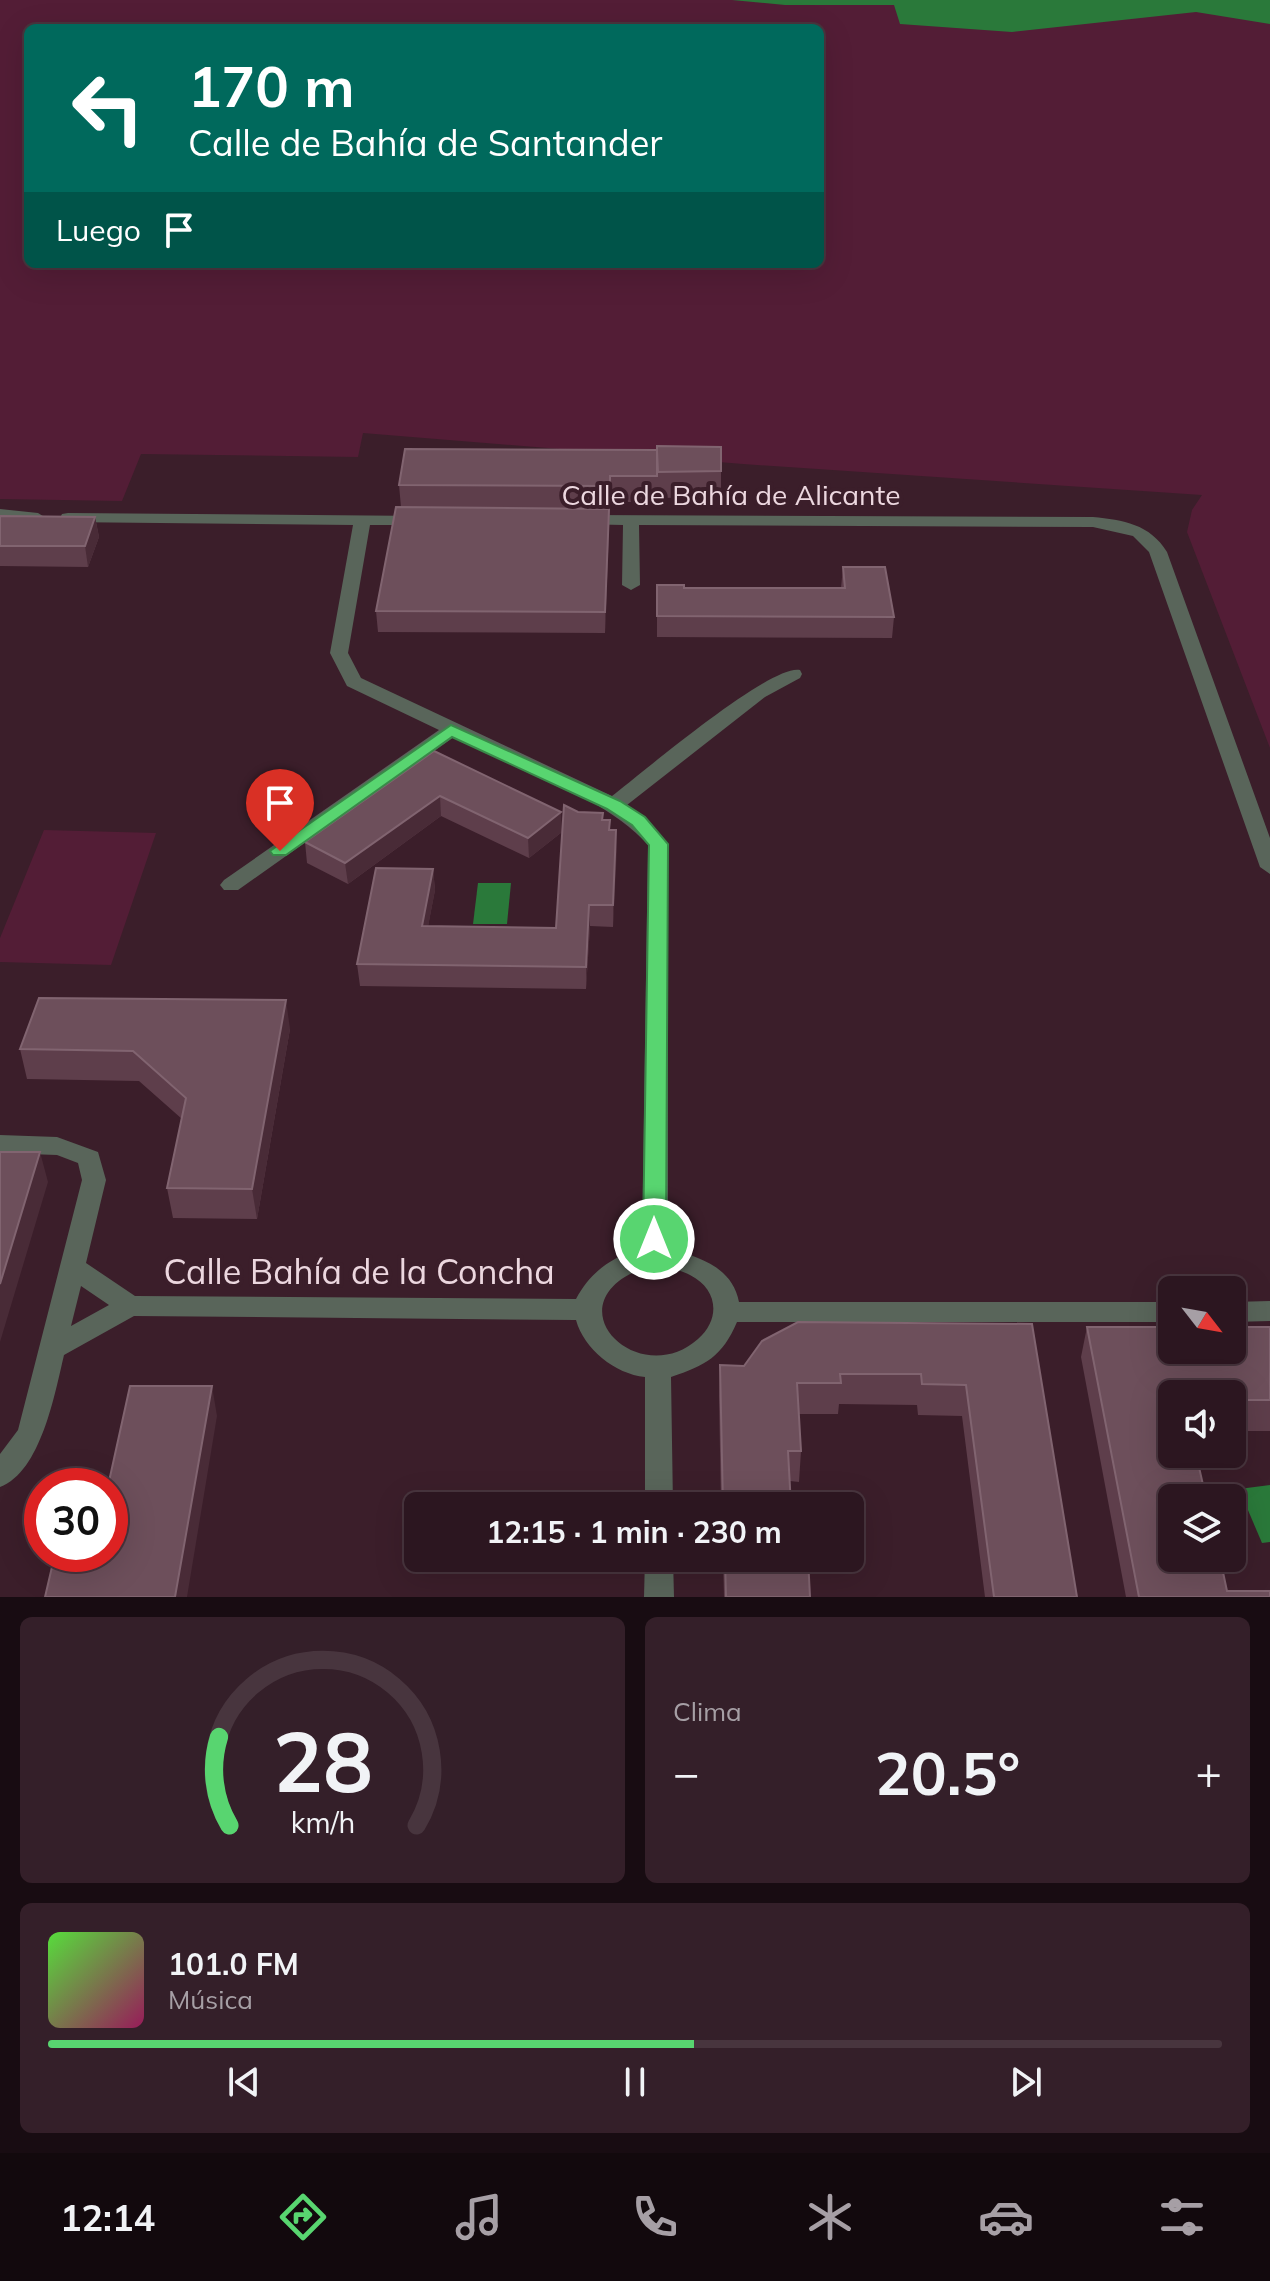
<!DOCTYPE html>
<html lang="es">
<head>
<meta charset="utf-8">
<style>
	:root { --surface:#2c1620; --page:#341f29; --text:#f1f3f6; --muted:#a69fa5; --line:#48353e; --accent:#58d570 }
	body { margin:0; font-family:Mulish,sans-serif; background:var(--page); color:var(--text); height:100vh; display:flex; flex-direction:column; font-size:30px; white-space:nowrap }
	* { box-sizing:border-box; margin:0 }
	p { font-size:26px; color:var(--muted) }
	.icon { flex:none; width:44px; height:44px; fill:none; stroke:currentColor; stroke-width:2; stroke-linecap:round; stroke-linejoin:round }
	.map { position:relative; height:1597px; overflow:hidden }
	.drawer { display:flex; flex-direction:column; gap:20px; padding:20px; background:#180c12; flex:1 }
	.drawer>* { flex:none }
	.banner { position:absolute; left:24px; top:24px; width:800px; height:244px; border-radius:12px; box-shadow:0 8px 32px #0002,0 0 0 2px var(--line); background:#00695c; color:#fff; overflow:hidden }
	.needle { width:52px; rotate:121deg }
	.buttons { position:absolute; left:1158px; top:1276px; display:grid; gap:16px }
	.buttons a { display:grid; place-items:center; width:88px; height:88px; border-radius:12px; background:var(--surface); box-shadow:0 8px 32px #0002,0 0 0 2px var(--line); font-size:40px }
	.speed { position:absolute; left:24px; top:1468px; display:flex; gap:16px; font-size:40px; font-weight:700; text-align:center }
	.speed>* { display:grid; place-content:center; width:104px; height:104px; border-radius:50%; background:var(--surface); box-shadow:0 8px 32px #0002,0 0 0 2px var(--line); line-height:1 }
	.speed .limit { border:12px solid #d22; background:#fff; color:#111 }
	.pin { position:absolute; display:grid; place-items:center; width:68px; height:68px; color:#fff; margin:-82px -34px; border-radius:50% 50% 50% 0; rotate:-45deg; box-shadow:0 0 8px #0007 }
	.pin .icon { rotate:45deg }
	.me { position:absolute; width:88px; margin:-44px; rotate:0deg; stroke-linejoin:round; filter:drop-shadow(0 0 6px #0008) }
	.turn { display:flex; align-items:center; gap:28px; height:168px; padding:0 32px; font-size:36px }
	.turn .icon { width:104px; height:104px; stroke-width:2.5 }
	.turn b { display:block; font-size:56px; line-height:68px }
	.then { display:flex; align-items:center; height:76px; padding:0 32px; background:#0003; gap:16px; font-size:30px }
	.big { font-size:60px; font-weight:700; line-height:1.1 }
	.drawer .tile { flex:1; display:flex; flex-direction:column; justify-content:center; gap:12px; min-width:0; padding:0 28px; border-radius:12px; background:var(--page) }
	.drawer .dial { align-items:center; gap:0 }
	.dial svg { height:208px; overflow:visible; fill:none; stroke:var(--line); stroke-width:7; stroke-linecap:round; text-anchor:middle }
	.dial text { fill:var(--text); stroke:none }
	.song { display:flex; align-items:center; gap:24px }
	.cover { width:96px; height:96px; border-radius:12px; background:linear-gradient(135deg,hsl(110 70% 55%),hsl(330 70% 35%)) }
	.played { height:8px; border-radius:4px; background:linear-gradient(90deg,var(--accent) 55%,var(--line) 55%) }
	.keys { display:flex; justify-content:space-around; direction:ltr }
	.heat { display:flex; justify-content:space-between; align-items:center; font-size:44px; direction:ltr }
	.drawer .tiles { flex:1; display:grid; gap:20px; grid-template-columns:1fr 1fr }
	.tile:last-child { grid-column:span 2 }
	.trip { position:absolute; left:404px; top:1492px; width:460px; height:80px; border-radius:12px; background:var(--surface); box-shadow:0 8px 32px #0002,0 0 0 2px var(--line); font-weight:700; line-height:80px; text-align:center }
	.menu { display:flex; height:128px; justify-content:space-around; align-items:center; background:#12090d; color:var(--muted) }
	.menu .icon { width:56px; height:56px }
	.menu .on { color:var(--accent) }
	.menu b { font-size:36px; color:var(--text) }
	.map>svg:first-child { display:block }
	.green { fill:#531d36; fill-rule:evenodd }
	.water { fill:#2a793a }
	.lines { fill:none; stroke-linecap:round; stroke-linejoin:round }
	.street { fill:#59655a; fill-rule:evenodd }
	.wall { fill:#5e3e4b }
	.shaded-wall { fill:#492b37 }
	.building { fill:#6d4f5b; stroke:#816470; stroke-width:2 }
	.route { fill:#58d570; stroke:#398a49; stroke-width:2 }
	.labels { text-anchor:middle; stroke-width:8; stroke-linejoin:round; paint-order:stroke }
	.street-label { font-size:28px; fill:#ecd7df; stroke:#3b1e2a }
	.near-street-label { font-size:34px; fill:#ecd7df; stroke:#3b1e2a }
</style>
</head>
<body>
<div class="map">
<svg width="1270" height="1597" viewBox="0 0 1270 1597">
	<rect width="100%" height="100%" fill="#3b1e2a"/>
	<!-- green -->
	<g class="green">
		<path d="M0 0H1270V748L1187 532 1192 510 1202 495 743 464 363 433 358 457 141 454 122 501 0 499ZM28 28H820V264H28Z"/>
		<path d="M44 830 156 833 111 965 0 962V938Z"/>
	</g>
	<!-- water -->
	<g class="water">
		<path d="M732 0H1270V24L1196 12 1012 32 900 24 894 5H785Z"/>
		<path d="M478 883H511L507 924H473Z"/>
		<path d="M1270 1485V1542L1262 1543 1239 1489Z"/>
	</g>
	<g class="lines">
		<!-- street -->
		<g class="street">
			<path d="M0 509 38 513 46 518 38 523 0 519Z"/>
			<path d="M68 513 426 516 428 520 426 524 420 525H370L348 653 361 678 612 796C641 774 771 663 800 670L802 674 800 678 765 697 627 805 645 817 668 844V1248C698 1257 732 1266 739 1302H1172V1322H737C722 1357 706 1365 671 1377L673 1506H645V1377C615 1374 584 1349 576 1320L134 1316 64 1355C55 1393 41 1472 0 1487V1454L18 1430 82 1180 78 1163 57 1155 0 1153V1135L57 1137 98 1152 106 1180 86 1263 135 1296 576 1299C591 1271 612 1257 642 1248L648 845C607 798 512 764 454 737L238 890H224L220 885 224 880 439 730 347 686 330 653 353 525 62 522 60 518 62 514ZM655 1264C666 1267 680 1270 690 1275 718 1289 721 1319 698 1339 636 1394 542 1297 655 1264ZM81 1286 109 1305 71 1326Z"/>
			<path d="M584 515 1093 517C1123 520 1150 524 1167 552L1270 838V874L1260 867 1149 552 1133 536 1093 527 639 525 640 585 631 590 622 585 623 525 578 524 576 520 578 516Z"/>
			<path d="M1270 1301V1321L1232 1322V1302Z"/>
			<path d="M645 1558H673L674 1597H644Z"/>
		</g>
	</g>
	<!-- wall -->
	<g class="wall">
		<path d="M657 450 721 471V497L657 498V477V502H610L605 633 378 632 376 611 401 507 399 485Z"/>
		<path d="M0 516 95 517 99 537 88 567 0 566Z"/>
		<path d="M843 567 894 617 892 638 657 637V585L684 588H841Z"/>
		<path d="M434 751 562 832 529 858 441 816 348 884 307 863 305 842Z"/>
		<path d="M578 812 603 820H610V830H616L613 927 590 926 586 989 360 986 357 964 433 869 435 890 428 926 556 928Z"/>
		<path d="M290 1029 257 1219 173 1218 167 1188 182 1119 139 1081 27 1079 20 1049Z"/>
		<path d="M1032 1324 1077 1597H985L962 1416 918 1415 917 1405 839 1404 838 1414H799L801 1451 799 1482 790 1481 791 1506H721L719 1396 720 1365 744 1366Z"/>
		<path d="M1087 1327H1270V1431H1232V1394H1172L1227 1591 1270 1597H1126L1081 1357Z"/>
		<path d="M723 1558H808L810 1597H724Z"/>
	</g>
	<!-- shaded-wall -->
	<g class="shaded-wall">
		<path d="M609 509V529L605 633V612Z"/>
		<path d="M95 517 99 537 88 567 85 546Z"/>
		<path d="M440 796 441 816 348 884 345 863Z"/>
		<path d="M561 812 562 832 529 858 528 838Z"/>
		<path d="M616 830 617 851 613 927V905Z"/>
		<path d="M433 869 435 890 424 948 422 926Z"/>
		<path d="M589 905 590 926 586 989V967Z"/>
		<path d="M286 1000 290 1029 257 1219 252 1189Z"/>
		<path d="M40 1152 48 1182 0 1342V1284Z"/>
		<path d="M212 1386 217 1416 187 1597H175Z"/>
	</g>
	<!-- building -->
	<g class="building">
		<path d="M657 446 721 447V471L658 472 657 451V476H610V486L399 485 405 449 657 450Z"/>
		<path d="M396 507 609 509 605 612 376 611Z"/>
		<path d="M0 516 95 517 85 546H0Z"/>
		<path d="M843 567H885L894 617 657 616V585H684V588H845Z"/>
		<path d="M434 751 561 812 528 838 440 796 345 863 305 842Z"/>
		<path d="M564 805 578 812 603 813 602 820H610L609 830H616L613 905H589L586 967 357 964 376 868 433 869 422 926 556 928Z"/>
		<path d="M39 998 286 1000 252 1189 167 1188 186 1098 133 1051 20 1049Z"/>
		<path d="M0 1152H40L0 1284Z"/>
		<path d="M798 1322 1032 1324 1077 1597H994L966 1385 922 1384 921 1374H840L841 1383H797L801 1451H788L791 1506H723L720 1365 744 1366 762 1341Z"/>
		<path d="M1087 1327H1172V1350H1232V1327H1270V1400H1232V1394H1172V1454H1196L1206 1498H1172V1558H1220L1227 1591H1270V1597H1139Z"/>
		<path d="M130 1386H212L175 1597H45L55 1554H110V1486H108Z"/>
		<path d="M725 1558H808L810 1597H726Z"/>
	</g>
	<!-- route -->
	<path class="route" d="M451 725 620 801 645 817 668 844 666 1239 663 1245 654 1248 646 1245 643 1239 649 845 632 825 607 809 452 737 286 855H273L270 851Z"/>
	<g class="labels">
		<!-- street labels -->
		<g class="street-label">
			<text x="731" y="505">Calle de Bahía de Alicante</text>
		</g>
		<!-- near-street labels -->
		<g class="near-street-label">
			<text x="359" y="1284">Calle Bahía de la Concha</text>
		</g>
	</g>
</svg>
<div class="buttons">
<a><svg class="needle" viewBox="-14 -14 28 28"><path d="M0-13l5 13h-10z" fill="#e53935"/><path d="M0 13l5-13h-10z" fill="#a69fa5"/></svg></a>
<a><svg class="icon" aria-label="sound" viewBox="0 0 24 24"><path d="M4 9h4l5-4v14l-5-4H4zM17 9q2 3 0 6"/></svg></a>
<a><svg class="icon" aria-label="layers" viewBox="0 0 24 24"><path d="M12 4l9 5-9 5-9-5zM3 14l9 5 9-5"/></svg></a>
</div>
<div class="speed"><div class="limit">30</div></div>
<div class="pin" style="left:280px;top:851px;background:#d93025"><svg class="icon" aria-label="arrive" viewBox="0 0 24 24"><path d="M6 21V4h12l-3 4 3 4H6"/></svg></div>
<svg class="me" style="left:654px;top:1239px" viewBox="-20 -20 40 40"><circle r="17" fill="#58d570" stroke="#fff" stroke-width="3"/><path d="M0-11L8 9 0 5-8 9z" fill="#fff"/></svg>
<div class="trip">12:15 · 1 min · 230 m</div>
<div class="banner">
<div class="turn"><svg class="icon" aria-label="left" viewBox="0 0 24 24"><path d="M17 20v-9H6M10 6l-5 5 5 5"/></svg><div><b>170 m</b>Calle de Bahía de Santander</div></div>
<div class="then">Luego<svg class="icon" aria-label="arrive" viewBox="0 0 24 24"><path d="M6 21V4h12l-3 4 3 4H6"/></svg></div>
</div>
</div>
<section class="drawer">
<div class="tiles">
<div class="tile dial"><svg viewBox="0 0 100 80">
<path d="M14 69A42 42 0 1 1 86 69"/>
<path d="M14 69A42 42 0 0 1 10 35" stroke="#58d570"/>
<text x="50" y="56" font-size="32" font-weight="700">28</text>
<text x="50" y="72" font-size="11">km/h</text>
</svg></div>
<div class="tile"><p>Clima</p>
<div class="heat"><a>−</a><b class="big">20.5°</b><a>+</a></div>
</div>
<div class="tile">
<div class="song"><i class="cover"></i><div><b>101.0 FM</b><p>Música</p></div></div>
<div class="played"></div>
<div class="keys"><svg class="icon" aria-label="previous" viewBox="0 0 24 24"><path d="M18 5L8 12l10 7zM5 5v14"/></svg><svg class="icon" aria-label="pause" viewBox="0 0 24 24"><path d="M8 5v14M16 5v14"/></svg><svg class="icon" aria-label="next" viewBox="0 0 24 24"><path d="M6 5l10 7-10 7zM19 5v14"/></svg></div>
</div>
</div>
</section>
<nav class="menu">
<b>12:14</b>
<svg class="icon on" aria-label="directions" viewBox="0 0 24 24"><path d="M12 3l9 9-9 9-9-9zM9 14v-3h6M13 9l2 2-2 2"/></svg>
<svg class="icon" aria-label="music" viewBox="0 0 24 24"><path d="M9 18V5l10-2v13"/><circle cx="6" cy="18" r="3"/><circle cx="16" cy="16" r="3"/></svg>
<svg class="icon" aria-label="phone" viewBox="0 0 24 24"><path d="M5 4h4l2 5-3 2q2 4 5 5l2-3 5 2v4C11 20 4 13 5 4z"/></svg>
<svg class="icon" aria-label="climate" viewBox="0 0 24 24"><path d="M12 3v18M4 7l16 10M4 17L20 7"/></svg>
<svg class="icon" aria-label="car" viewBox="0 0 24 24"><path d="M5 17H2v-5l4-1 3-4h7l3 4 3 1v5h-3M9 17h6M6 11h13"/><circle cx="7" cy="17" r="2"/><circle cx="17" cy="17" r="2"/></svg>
<svg class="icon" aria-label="filters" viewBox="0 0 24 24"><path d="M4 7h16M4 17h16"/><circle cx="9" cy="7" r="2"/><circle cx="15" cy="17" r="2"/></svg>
</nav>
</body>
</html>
